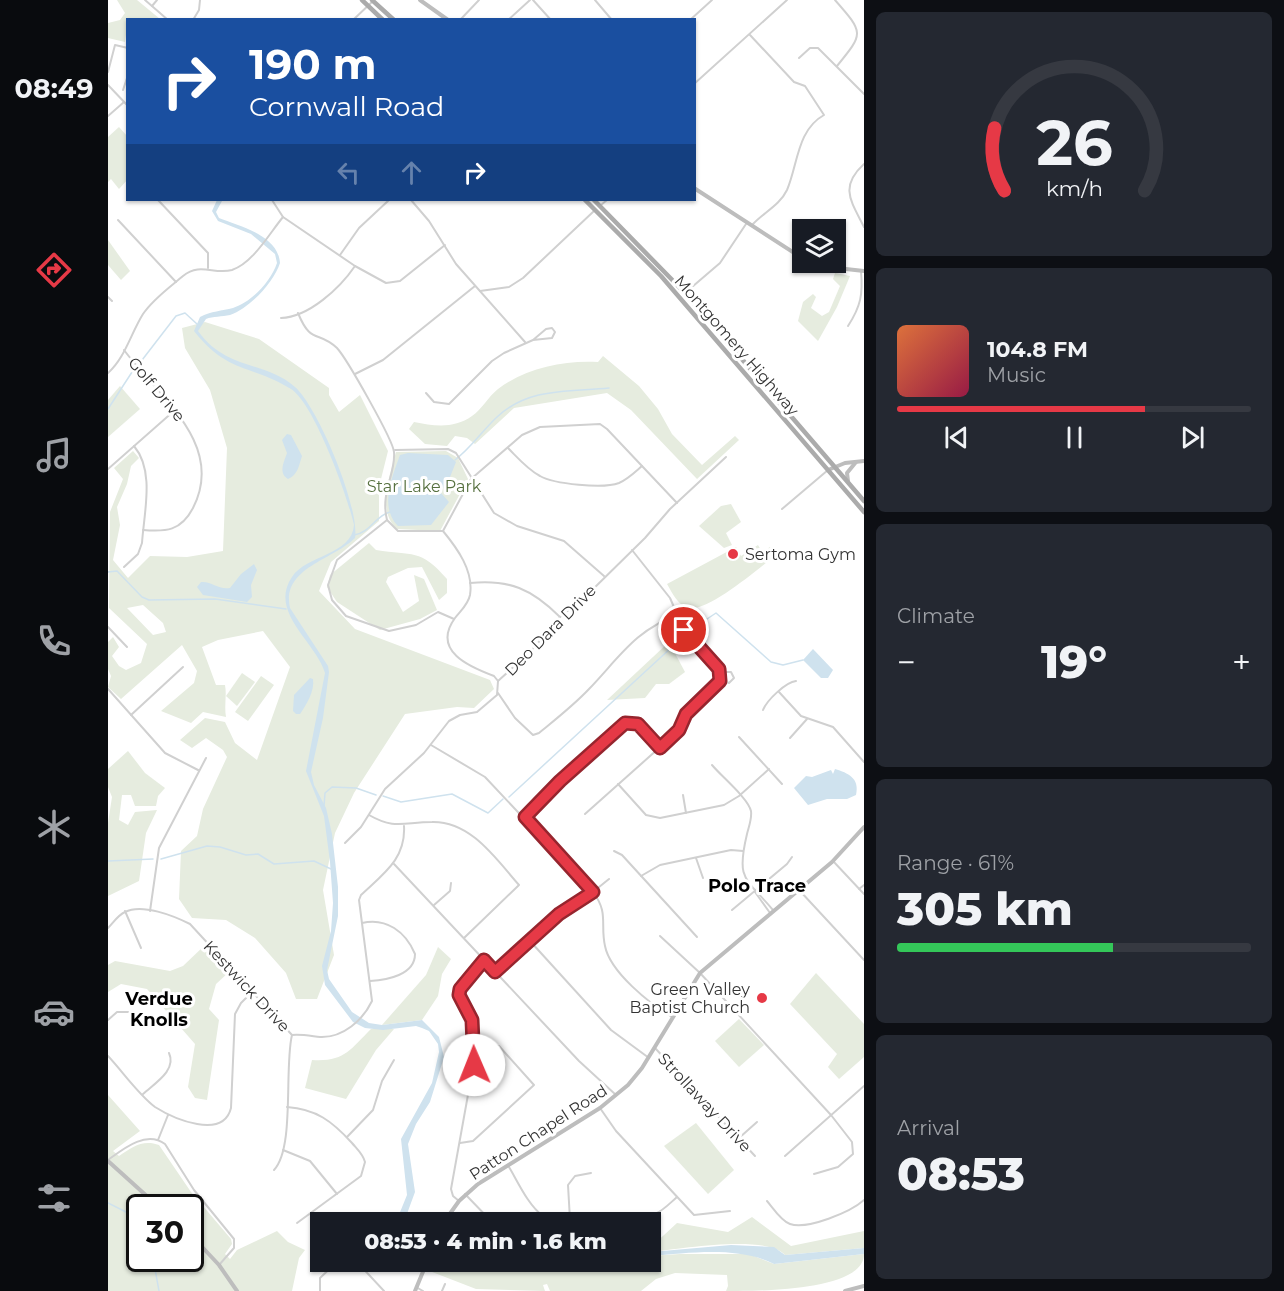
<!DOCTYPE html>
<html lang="en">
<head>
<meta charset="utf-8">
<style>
	:root { --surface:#171b24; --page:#242831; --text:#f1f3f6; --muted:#9ea1a6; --line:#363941; --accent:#e63946 }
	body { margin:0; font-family:Montserrat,sans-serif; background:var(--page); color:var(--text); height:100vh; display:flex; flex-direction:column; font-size:22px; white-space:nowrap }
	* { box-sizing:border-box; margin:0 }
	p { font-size:20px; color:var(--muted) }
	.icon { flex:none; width:33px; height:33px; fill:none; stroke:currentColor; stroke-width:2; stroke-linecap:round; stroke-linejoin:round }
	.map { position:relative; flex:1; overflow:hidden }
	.panel { display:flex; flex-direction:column; gap:12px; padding:12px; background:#0d0f14; width:420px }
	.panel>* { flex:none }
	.top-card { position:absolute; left:18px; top:18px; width:570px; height:183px; border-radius:0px; box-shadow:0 2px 4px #0004; background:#1a4fa0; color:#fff; overflow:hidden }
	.tools { position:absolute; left:684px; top:219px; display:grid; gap:12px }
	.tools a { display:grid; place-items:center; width:54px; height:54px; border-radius:0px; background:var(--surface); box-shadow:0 2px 4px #0004; font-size:30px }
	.speed { position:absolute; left:18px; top:1194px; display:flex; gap:12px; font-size:30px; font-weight:700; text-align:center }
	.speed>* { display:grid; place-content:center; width:78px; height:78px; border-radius:50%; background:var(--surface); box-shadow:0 2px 4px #0004; line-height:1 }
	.speed .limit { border:3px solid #111; border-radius:9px; background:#fff; color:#111 }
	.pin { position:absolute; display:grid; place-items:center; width:51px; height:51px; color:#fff; margin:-26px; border:3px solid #fff; border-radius:50%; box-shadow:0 2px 6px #0007 }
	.me { position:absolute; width:66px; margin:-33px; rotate:359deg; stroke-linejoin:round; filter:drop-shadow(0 0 4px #0008) }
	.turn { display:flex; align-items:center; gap:21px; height:126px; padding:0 24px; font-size:27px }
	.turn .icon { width:78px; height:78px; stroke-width:2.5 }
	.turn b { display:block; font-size:42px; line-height:51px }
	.lanes { display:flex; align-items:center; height:57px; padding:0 24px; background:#0003; justify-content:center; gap:30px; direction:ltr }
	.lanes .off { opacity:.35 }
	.big { font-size:45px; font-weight:800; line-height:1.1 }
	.panel .tile { flex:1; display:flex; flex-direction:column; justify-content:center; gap:9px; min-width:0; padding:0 21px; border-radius:9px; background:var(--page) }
	.panel .dial { align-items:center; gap:0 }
	.dial svg { height:156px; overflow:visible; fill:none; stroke:var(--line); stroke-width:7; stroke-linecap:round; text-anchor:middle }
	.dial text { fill:var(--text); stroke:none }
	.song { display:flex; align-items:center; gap:18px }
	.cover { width:72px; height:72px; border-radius:9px; background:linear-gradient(135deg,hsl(20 70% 55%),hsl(340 70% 35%)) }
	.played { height:6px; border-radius:3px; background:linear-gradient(90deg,var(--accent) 70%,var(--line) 70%) }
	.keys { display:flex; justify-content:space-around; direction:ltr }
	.heat { display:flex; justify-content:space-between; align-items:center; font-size:33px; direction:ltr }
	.charge { height:9px; border-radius:4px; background:linear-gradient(90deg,#34c759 61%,var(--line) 0) }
	.trip { position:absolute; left:202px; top:1212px; width:351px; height:60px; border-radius:0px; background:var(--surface); box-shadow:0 2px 4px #0004; font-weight:800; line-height:60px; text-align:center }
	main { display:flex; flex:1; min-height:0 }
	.tabs { display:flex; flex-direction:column; width:108px; justify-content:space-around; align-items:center; background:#090b0e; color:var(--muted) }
	.tabs .icon { width:42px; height:42px }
	.tabs .on { color:var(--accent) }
	.tabs b { font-size:27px; color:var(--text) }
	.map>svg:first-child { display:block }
	.green { fill:#e6ecdf; fill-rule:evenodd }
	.water { fill:#cfe2ee }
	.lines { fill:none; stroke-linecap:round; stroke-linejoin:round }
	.stream { stroke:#cfe2ee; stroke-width:1.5 }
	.street { stroke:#d0d0d0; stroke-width:2 }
	.secondary { stroke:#bdbdbd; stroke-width:4 }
	.primary { stroke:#ababab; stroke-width:4.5 }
	.route-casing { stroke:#96252e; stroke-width:15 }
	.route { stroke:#e63946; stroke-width:10 }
	.poi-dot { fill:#e63946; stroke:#fff; stroke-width:2 }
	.labels { text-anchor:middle; stroke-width:6; stroke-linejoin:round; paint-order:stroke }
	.street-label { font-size:16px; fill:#333; stroke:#fff }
	.park-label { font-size:16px; fill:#56703f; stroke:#fff }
	.poi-label { font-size:16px; fill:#333; stroke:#fff; text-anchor:start }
	.neighbourhood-label { font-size:18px; font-weight:bold; fill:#000; stroke:#fff }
</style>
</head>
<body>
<main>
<nav class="tabs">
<b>08:49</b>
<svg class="icon on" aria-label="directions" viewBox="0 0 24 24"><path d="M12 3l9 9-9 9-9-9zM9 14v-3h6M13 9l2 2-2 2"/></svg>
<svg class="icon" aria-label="music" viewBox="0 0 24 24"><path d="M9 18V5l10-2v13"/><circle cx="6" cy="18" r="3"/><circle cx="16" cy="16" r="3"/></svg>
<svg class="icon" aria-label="phone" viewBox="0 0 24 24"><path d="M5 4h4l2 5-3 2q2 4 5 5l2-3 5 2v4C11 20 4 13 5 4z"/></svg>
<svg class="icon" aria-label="climate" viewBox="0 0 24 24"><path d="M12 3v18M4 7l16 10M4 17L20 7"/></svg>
<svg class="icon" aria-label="car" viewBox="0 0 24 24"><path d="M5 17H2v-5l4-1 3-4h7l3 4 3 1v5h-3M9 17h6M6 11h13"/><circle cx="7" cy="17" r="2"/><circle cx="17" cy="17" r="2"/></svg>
<svg class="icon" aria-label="filters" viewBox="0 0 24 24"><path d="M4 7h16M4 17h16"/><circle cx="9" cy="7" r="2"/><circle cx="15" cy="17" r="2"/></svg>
</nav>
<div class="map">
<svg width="756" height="1291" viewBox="0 0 756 1291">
	<rect width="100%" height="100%" fill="#fff"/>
	<!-- green -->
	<g class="green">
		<path d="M9 0H29L52 19 20 20 17 42 0 38V23L12 20 17 13Z"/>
		<path d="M11 127 19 136 20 179 11 189 3 179 0 182V137Z"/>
		<path d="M0 240 22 271 13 280 0 265Z"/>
		<path d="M727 273 742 276 729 307 710 341 690 321 695 302 705 294 708 297 703 308 714 316 721 312 732 286 725 279Z"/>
		<path d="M97 322 151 339 221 388V395L231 412 252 395 280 451 271 487V521L223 562 211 591 247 629 382 680 386 689 366 708 349 707 297 714 246 793 227 833 215 890 226 955 209 999H188L178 973 147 938 118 920 84 918 71 899 73 851 89 836 95 809 119 757 115 750 98 738 84 748 72 740 97 718 117 722 127 743 149 760 182 667 155 631 110 640 94 647 108 685H117C119 695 116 705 118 717L95 712 83 723 53 711 86 683 89 671 74 645 13 699 0 687 3 676 0 669V642L5 637 11 647 4 656 11 666 18 670 33 663 39 644 1 608 2 512 15 479 6 468 25 451 31 458 23 466 19 484 9 507 12 525 5 560 20 578 42 556 79 557 115 551 119 448 102 390 77 348 74 328ZM35 605 55 623 58 632 45 635 19 608Z"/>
		<path d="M495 356 531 386 550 409 564 434 594 465 627 436 631 440 589 479 523 410 499 393 406 408 367 444 359 438 347 436 339 446 317 444 301 429 306 422C326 426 346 429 364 416 374 409 380 397 390 389 418 368 456 360 490 362Z"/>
		<path d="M12 386 32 409 0 437V400Z"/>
		<path d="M338 451 350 458 360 479 332 531 289 529C268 510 282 476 288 452Z"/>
		<path d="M623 504 633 522 618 533 624 545 616 548 591 526 613 506Z"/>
		<path d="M261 543 268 550C305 556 312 548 339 579V593L331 600 314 567 300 568 280 577 278 582 295 612 311 601 306 575 316 579 329 610 312 619 272 630 229 602 219 587 222 575Z"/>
		<path d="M650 545 654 552 662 547 665 553 672 549 673 551C656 564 599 614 580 608 569 604 565 594 559 584L628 547 633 556Z"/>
		<path d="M561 642 577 672 561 684H548L537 698 499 700Z"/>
		<path d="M134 673 147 682 129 706 118 696Z"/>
		<path d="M153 676 166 685 140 721 127 712Z"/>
		<path d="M20 751 37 773 57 788 50 796 48 806H27L23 795H14L11 820 20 825 27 812 49 810 38 833 31 881 0 896V823L4 797 0 787V769Z"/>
		<path d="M96 946 121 972 108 984 101 1009 111 1020 99 1100 87 1098 80 1087 87 1044 39 989 13 984 0 992V965L7 961 62 971 75 966Z"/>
		<path d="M330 947 343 959 334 974 330 996 314 1020 274 1025 318 975Z"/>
		<path d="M708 973 756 1024V1057L731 1079 720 1067 729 1054 682 1004Z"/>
		<path d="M631 1019 656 1045 631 1067 607 1041Z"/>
		<path d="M263 1029H286L268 1050 238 1099 197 1088 204 1060C236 1062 242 1050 263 1029Z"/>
		<path d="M0 1095 32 1131 5 1151 11 1156C24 1147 35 1139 51 1145L83 1192 123 1239 124 1244 117 1254 122 1259 129 1250 169 1231 180 1242 197 1250 191 1258 184 1291H0ZM32 1208H82V1258H32Z"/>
		<path d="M588 1123 626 1170 600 1194 556 1146Z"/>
		<path d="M644 1217 683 1246 756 1231V1248L677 1255C659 1234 571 1249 543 1252V1247L569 1223 620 1232Z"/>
		<path d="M572 1254H641L666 1264 756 1254C756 1291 652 1291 618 1291L620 1286 619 1275 567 1273 548 1279 533 1291H442L439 1284 435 1285 437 1291 368 1289 319 1270 320 1265 352 1272 468 1262H543V1256Z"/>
	</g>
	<!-- water -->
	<g class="water">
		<path d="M109 200 114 201 108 212 111 218C131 226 170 235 172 263 166 282 142 308 122 315 114 317 105 316 98 319L90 331C119 371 156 360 187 387 210 407 252 508 247 538 225 560 173 568 182 608L220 666 221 672 215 718 203 772 206 785 218 808 224 834 230 887V916L219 970 221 979 244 1012 261 1023 274 1025 314 1020 331 1037 336 1057 322 1102 308 1124 300 1144 307 1192 296 1222H288L299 1195 293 1139 324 1083 331 1052 330 1044 321 1031 314 1028 308 1026 275 1030 257 1028 245 1022 217 985 214 966 223 931 225 903 222 862 216 816 198 771 217 673C208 642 160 612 184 577 198 555 244 555 246 525 240 497 206 403 183 389 142 364 120 374 86 331L92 317C103 311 114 311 125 308 144 302 163 281 169 263L167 254 143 234 110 221 104 211Z"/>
		<path d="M179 434 183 435 194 456C191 465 190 475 180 479 170 473 176 462 179 453L174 440Z"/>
		<path d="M300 453 340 455 348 462 340 482 332 492 341 502 323 525 290 526C271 507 284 477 292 455Z"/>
		<path d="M146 564 149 570 143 585 144 597 139 602 95 595 89 587 93 582C104 581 110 590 122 588L133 574Z"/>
		<path d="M705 649 725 670 720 678H713L695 660Z"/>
		<path d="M202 678 205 679C207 691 198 705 192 714H188L185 711 186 695Z"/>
		<path d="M727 769C740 773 752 778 748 795L739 799H719L700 805 686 788 698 776 704 777 723 770 725 774Z"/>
		<path d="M623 1245 666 1247 677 1255 756 1248V1254L666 1264C630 1246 582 1253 543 1256V1252Z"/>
		<path d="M308 1262H327L357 1267 420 1262H468L352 1272Z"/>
	</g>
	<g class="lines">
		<!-- stream -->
		<g class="stream">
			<path d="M31 364 68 316 77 313 89 324"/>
			<path d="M0 409 26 369"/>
			<path d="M347 460C363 448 374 431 389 417 421 387 461 392 501 388"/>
			<path d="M246 535C262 533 268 515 282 512"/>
			<path d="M0 572 9 571 34 597 41 600 107 599 178 609"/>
			<path d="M581 631 608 613 663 662 675 665 695 660"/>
			<path d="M275 796 293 802 344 794 380 813 395 799"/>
			<path d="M401 797 577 635"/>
			<path d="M216 806 217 793 224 787 248 788 268 795"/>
			<path d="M53 859 99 846 112 847 138 855 150 854 166 864 206 861 223 869"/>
			<path d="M0 861 45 859"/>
			<path d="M0 1203 18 1212 32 1232"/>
			<path d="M45 1258 51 1291"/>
		</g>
		<!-- street -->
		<g class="street">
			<path d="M37 0 60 20"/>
			<path d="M425 0 443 20"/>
			<path d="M487 0 504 20"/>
			<path d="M727 0C756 33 756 33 729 66"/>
			<path d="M44 6 49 0"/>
			<path d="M85 20 91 10 92 0"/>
			<path d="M245 20 265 1"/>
			<path d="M352 20 371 0"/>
			<path d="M400 20 422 0"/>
			<path d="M582 20 604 0"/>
			<path d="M642 35 686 82 697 86 716 115C689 130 690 164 679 190 672 205 655 213 645 224"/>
			<path d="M691 58 702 48H710L756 94"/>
			<path d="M0 72 7 45 20 48"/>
			<path d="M586 84 679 0"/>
			<path d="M0 85 20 106"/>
			<path d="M15 90 20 75"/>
			<path d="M0 116 16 102"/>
			<path d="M756 164C731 187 743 201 756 227"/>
			<path d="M50 200 100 253V268"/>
			<path d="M164 200 175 217 247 266 278 283 292 281 337 245"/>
			<path d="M303 200 321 221 348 264 417 342"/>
			<path d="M493 205 499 200"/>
			<path d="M10 220 68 282"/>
			<path d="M232 255 251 228 281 200"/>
			<path d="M372 291 401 287 415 278 486 211"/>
			<path d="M577 293 612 263 638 224"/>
			<path d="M0 297 4 301"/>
			<path d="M190 313C203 345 210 330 229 348 239 359 285 440 286 452 288 474 272 492 279 520L290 531H335C349 548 366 571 362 595 360 605 353 610 347 618 323 651 362 667 386 676L390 681"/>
			<path d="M173 318C201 317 232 288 247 266"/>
			<path d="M740 326C753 306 755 294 753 271"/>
			<path d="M16 350C50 396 118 444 85 508 73 531 58 532 35 530"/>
			<path d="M0 373C17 358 23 333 35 314 45 299 62 287 75 276 92 262 106 275 124 270 145 263 161 234 175 217"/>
			<path d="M247 374 275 360 367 286"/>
			<path d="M318 393 326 402 341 404 384 361 396 353 425 340 444 338 447 332 444 328 438 329 425 340"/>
			<path d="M400 448C410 458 419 469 432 476 446 484 495 489 511 483 520 479 527 472 534 466"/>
			<path d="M287 450 340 449 348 453 386 513 409 526 456 541 496 576"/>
			<path d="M0 469 67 410"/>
			<path d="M674 509 720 470"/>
			<path d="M279 520 229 560 220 585 224 600 238 616 281 631 308 625 330 612 346 619"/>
			<path d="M335 531 363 479 414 435 432 427 492 424 499 429 569 503"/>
			<path d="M524 550 562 598 576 630 611 669 612 680"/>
			<path d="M16 567 30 554 34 543C36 512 47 471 26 446"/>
			<path d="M362 583C401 579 424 589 452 617"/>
			<path d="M0 627 19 647"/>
			<path d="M612 680 621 683 626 678 623 672H614"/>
			<path d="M390 681 423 651 452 617 478 596 537 538 562 509 618 457"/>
			<path d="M0 689 57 753 90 770"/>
			<path d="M671 692 693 716 725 727 756 762"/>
			<path d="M390 693 407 718 425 735 431 733C448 719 466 705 481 689 510 659 528 629 570 615"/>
			<path d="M655 710C659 700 678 682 688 681"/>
			<path d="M23 715 75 667"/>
			<path d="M631 737 674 784"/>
			<path d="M682 738 699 719"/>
			<path d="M323 745 377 777 485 892C501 913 492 924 497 946 502 972 542 1004 564 1017"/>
			<path d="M604 765C613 776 640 798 643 811 644 819 641 826 639 834 628 880 637 877 665 910"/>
			<path d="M510 784 538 815 552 818 616 805 631 796 661 769"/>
			<path d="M575 795 578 813"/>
			<path d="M477 814 569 732 577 714 612 680"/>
			<path d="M261 815C287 830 296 822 324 822 363 821 388 859 411 885L356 938"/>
			<path d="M417 817 464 769 517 723 530 724 551 747"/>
			<path d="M237 843 253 827 277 789 316 753 341 721 352 715 369 712 389 695 390 681"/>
			<path d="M506 851 514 855 589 937"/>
			<path d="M588 858 595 878"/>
			<path d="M725 861 756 894"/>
			<path d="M286 864 471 1061 508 1095"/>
			<path d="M533 876 552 865 623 850 635 851"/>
			<path d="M751 889 756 885"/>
			<path d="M692 891 756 960"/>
			<path d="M647 892 662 913"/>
			<path d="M326 905 342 891 343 883"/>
			<path d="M624 910 679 864 684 857"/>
			<path d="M17 911 33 948"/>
			<path d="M42 911 51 848 98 758"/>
			<path d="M254 923C278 917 298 932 307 954 307 975 279 980 262 981"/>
			<path d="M0 928C5 923 10 915 17 912 34 903 66 916 82 924L184 1035C193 1034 203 1036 212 1037 235 1038 255 1020 264 1001L251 900 253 895C275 874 298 859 296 826"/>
			<path d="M552 936 592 973 723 1115 744 1142 745 1154 730 1167 706 1174"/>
			<path d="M422 941 503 1030 541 1058"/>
			<path d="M387 972 451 914 475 900 501 879"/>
			<path d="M0 1020 9 1012H22"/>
			<path d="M547 1048 647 1156"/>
			<path d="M0 1056C15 1072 30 1094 47 1107 66 1119 115 1140 123 1108L127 1014 133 1003 144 992"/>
			<path d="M35 1094C47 1083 69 1070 61 1053"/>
			<path d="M179 1107C208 1109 224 1121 244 1143 249 1149 255 1154 257 1162L253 1176 189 1223"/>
			<path d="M492 1108 508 1131 586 1215 622 1211"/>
			<path d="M239 1137 265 1110 274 1081 286 1060"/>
			<path d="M631 1138 649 1122"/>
			<path d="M50 1140 60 1115"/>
			<path d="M352 1143 365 1141 426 1085 391 1046H367"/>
			<path d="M175 1150 202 1161 229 1194"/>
			<path d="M677 1156 756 1086"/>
			<path d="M0 1160C15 1149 38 1130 57 1144L86 1190 126 1239V1248L111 1265"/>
			<path d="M401 1167C410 1182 420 1205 435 1216 446 1224 532 1220 547 1214 556 1210 562 1203 569 1197"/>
			<path d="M166 1170C187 1148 176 1067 184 1035"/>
			<path d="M357 1194 384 1222"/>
			<path d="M351 1201 345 1196 343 1189 367 1056 364 1020 351 995 375 960"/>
			<path d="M659 1201C665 1208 673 1221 682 1224 699 1230 743 1212 756 1200"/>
			<path d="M202 1214 213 1229"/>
			<path d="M462 1220 460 1185 467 1176 483 1173"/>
			<path d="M249 1262 276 1291"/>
			<path d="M308 1287 315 1291"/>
			<path d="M212 1291V1278L229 1262"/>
			<path d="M334 1291 337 1284"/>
		</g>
		<!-- secondary -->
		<g class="secondary">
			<path d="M312 0 340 20"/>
			<path d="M586 188 694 258"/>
			<path d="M704 262 720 267 756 271"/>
			<path d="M720 470 737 463 756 461"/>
			<path d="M740 481 739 473 748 462"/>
			<path d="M0 1161 52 1208"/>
			<path d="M336 1222 351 1201 370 1184 492 1108 520 1085 534 1068 592 973 724 862 756 827"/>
			<path d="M82 1234 111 1265 129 1291"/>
			<path d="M307 1291 319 1262"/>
			<path d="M737 1291 756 1286"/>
		</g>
		<!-- primary -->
		<g class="primary">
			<path d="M254 0 275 20"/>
			<path d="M264 0 286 20"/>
			<path d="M477 200 553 276 756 512"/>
			<path d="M486 200 577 293 756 501"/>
		</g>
	</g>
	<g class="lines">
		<defs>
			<path id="route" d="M366 1065 364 1020 351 995 352 989 376 960 387 972 451 914 485 892 417 817 452 781 517 723 530 724 552 748 571 730 578 714 612 681 611 669 576 630"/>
		</defs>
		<!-- route casing -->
		<use href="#route" class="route-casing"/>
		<!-- route -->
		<use href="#route" class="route"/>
	</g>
	<!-- markers -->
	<g class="poi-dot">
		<circle cx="625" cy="554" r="6"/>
		<circle cx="654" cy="998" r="6"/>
	</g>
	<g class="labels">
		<!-- street labels -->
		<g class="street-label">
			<text transform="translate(629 345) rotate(49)" y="6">Montgomery Highway</text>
			<text transform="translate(49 389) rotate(50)" y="6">Golf Drive</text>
			<text transform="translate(442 630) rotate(-45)" y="6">Deo Dara Drive</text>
			<text transform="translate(139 986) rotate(47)" y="6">Kestwick Drive</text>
			<text transform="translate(597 1102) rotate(47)" y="6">Strollaway Drive</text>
			<text transform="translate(430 1132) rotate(-33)" y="6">Patton Chapel Road</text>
		</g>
		<!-- park labels -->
		<g class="park-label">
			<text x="316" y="492">Star Lake Park</text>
		</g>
		<!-- poi labels -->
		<g class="poi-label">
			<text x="637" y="560">Sertoma Gym</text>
			<text x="642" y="995" text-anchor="end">Green Valley<tspan x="642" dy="18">Baptist Church</tspan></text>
		</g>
		<!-- neighbourhood labels -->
		<g class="neighbourhood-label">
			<text x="649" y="892">Polo Trace</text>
			<text x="51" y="1005">Verdue<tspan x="51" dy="21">Knolls</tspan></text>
		</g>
	</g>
</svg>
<div class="tools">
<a><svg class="icon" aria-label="layers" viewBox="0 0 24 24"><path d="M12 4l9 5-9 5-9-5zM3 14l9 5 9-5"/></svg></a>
</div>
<div class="speed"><div class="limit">30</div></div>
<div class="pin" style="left:576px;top:630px;background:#d93025"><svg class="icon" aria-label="arrive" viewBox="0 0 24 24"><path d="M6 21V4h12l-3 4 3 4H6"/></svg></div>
<svg class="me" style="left:366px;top:1065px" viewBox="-20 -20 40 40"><circle r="19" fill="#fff"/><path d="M0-13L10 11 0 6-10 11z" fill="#e63946"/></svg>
<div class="trip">08:53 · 4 min · 1.6 km</div>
<div class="top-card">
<div class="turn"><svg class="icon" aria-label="right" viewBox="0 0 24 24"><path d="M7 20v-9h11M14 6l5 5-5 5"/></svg><div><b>190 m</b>Cornwall Road</div></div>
<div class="lanes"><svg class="icon off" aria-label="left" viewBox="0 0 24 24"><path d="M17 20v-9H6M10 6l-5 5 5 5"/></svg><svg class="icon off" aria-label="ahead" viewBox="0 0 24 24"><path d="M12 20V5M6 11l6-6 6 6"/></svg><svg class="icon" aria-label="right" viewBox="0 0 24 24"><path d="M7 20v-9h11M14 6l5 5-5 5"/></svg></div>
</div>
</div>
<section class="panel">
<div class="tile dial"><svg viewBox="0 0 100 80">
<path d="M14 69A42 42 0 1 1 86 69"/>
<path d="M14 69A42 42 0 0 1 9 37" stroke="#e63946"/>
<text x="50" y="56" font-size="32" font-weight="700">26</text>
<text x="50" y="72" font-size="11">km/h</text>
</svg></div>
<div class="tile">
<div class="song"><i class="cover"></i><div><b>104.8 FM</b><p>Music</p></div></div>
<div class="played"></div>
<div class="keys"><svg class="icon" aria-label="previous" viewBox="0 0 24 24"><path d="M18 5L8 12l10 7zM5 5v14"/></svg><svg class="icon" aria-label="pause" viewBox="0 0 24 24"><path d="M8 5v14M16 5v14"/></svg><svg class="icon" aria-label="next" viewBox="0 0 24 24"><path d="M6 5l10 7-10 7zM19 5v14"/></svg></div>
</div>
<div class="tile"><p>Climate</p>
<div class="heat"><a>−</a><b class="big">19°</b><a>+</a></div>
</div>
<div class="tile"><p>Range · 61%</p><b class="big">305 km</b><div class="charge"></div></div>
<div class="tile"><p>Arrival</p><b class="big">08:53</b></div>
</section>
</main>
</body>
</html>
